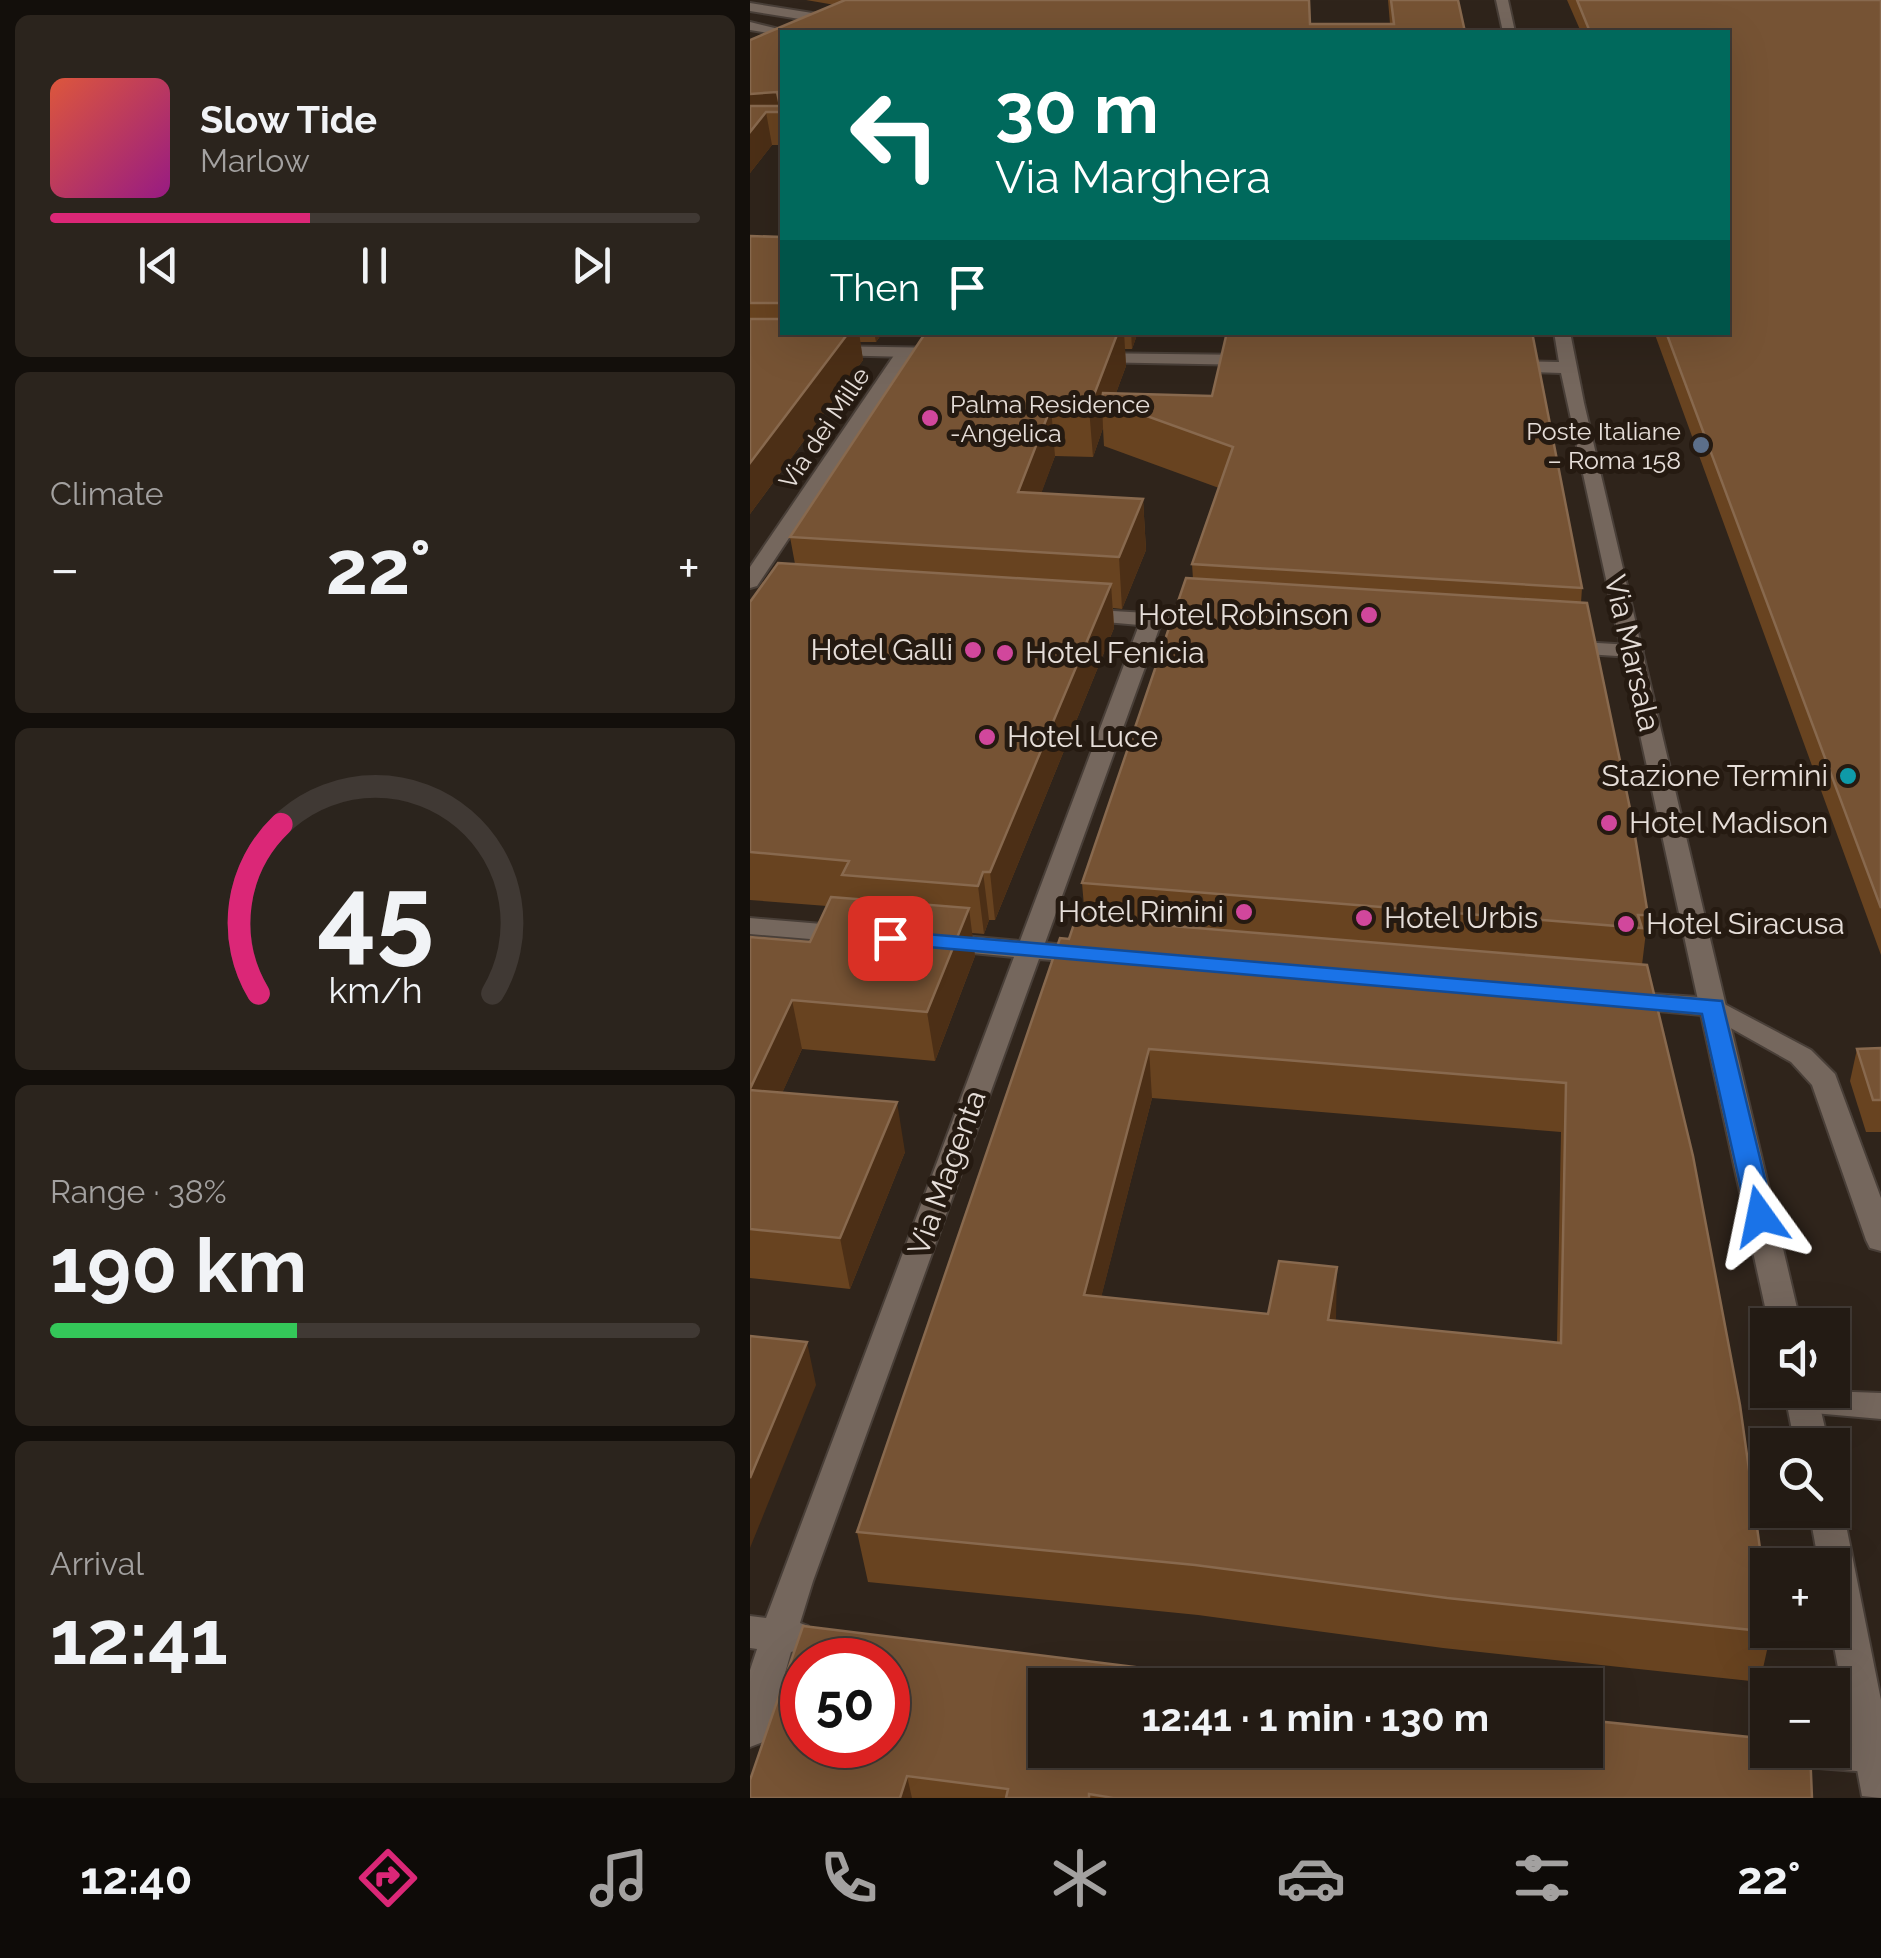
<!DOCTYPE html>
<html lang="en">
<head>
<meta charset="utf-8">
<style>
	:root { --surface:#231b14; --page:#2b241d; --text:#f1f3f6; --muted:#a3a1a0; --line:#403934; --accent:#db2777 }
	body { margin:0; font-family:Raleway,sans-serif; background:var(--page); color:var(--text); height:100vh; display:flex; flex-direction:column; font-size:38px; white-space:nowrap }
	* { box-sizing:border-box; margin:0 }
	p { font-size:32px; color:var(--muted) }
	.icon { flex:none; width:55px; height:55px; fill:none; stroke:currentColor; stroke-width:2; stroke-linecap:round; stroke-linejoin:round }
	.map { position:relative; flex:1; overflow:hidden }
	.side { display:flex; flex-direction:column; gap:15px; padding:15px; background:#130f0b; width:750px }
	.side>* { flex:none }
	.guide { position:absolute; left:30px; top:30px; width:950px; height:305px; border-radius:0px; box-shadow:0 10px 40px #0002,0 0 0 2px var(--line); background:#00695c; color:#fff; overflow:hidden }
	.tools { position:absolute; left:1000px; top:1308px; display:grid; gap:20px }
	.tools a { display:grid; place-items:center; width:100px; height:100px; border-radius:0px; background:var(--surface); box-shadow:0 10px 40px #0002,0 0 0 2px var(--line); font-size:50px }
	.speed { position:absolute; left:30px; top:1638px; display:flex; gap:20px; font-size:50px; font-weight:700; text-align:center }
	.speed>* { display:grid; place-content:center; width:130px; height:130px; border-radius:50%; background:var(--surface); box-shadow:0 10px 40px #0002,0 0 0 2px var(--line); line-height:1 }
	.speed .limit { border:15px solid #d22; background:#fff; color:#111 }
	.pin { position:absolute; display:grid; place-items:center; width:85px; height:85px; color:#fff; margin:-42px; border-radius:20px; box-shadow:0 5px 15px #0006 }
	.me { position:absolute; width:110px; margin:-55px; rotate:348deg; stroke-linejoin:round; filter:drop-shadow(0 0 8px #0008) }
	.turn { display:flex; align-items:center; gap:35px; height:210px; padding:0 50px; font-size:45px }
	.turn .icon { width:130px; height:130px; stroke-width:2.5 }
	.turn b { display:block; font-size:70px; line-height:85px }
	.then { display:flex; align-items:center; height:95px; padding:0 50px; background:#0003; gap:20px; font-size:38px }
	.big { font-size:75px; font-weight:700; line-height:1.1 }
	.side .card { flex:1; display:flex; flex-direction:column; justify-content:center; gap:15px; min-width:0; padding:0 35px; border-radius:15px; background:var(--page) }
	.side .dial { align-items:center; gap:0 }
	.dial svg { height:260px; overflow:visible; fill:none; stroke:var(--line); stroke-width:7; stroke-linecap:round; text-anchor:middle }
	.dial text { fill:var(--text); stroke:none }
	.song { display:flex; align-items:center; gap:30px }
	.cover { width:120px; height:120px; border-radius:15px; background:linear-gradient(135deg,hsl(10 70% 55%),hsl(310 70% 35%)) }
	.played { height:10px; border-radius:5px; background:linear-gradient(90deg,var(--accent) 40%,var(--line) 40%) }
	.keys { display:flex; justify-content:space-around; direction:ltr }
	.heat { display:flex; justify-content:space-between; align-items:center; font-size:55px; direction:ltr }
	.charge { height:15px; border-radius:8px; background:linear-gradient(90deg,#34c759 38%,var(--line) 0) }
	.trip { position:absolute; left:278px; top:1668px; width:575px; height:100px; border-radius:0px; background:var(--surface); box-shadow:0 10px 40px #0002,0 0 0 2px var(--line); font-weight:700; line-height:100px; text-align:center }
	.tab-bar { display:flex; height:160px; justify-content:space-around; align-items:center; background:#0e0b08; color:var(--muted) }
	.tab-bar .icon { width:70px; height:70px }
	.tab-bar .selected { color:var(--accent) }
	.tab-bar b { font-size:45px; color:var(--text) }
	main { display:flex; flex:1; min-height:0 }
	.map>svg:first-child { display:block }
	.lines { fill:none; stroke-linecap:round; stroke-linejoin:round }
	.lane-casing { stroke:#493f38; stroke-width:4 }
	.street-casing { stroke:#493f38; stroke-width:4 }
	.secondary-casing { stroke:#493f38; stroke-width:4 }
	.lane { fill:#75675d; fill-rule:evenodd }
	.street { fill:#75675d; fill-rule:evenodd }
	.secondary { fill:#75675d; fill-rule:evenodd }
	.wall { fill:#684320; fill-rule:evenodd }
	.shaded-wall { fill:#4c2f16 }
	.building { fill:#765334; stroke:#88694e; stroke-width:2.5; fill-rule:evenodd }
	.route { fill:#1a73e8; stroke:#114b97; stroke-width:2.5 }
	.hotel-dot { fill:#d1479c; stroke:#251a11; stroke-width:4 }
	.service-dot { fill:#5c6f8a; stroke:#251a11; stroke-width:4 }
	.culture-dot { fill:#0f9aa8; stroke:#251a11; stroke-width:4 }
	.labels { text-anchor:middle; stroke-width:10; stroke-linejoin:round; paint-order:stroke }
	.far-poi-label { font-size:25px; fill:#e6ded9; stroke:#251a11; text-anchor:start }
	.far-street-label { font-size:25px; fill:#e6ded9; stroke:#251a11 }
	.poi-label { font-size:30px; fill:#e6ded9; stroke:#251a11; text-anchor:start }
	.street-label { font-size:30px; fill:#e6ded9; stroke:#251a11 }
</style>
</head>
<body>
<main>
<section class="side">
<div class="card">
<div class="song"><i class="cover"></i><div><b>Slow Tide</b><p>Marlow</p></div></div>
<div class="played"></div>
<div class="keys"><svg class="icon" aria-label="previous" viewBox="0 0 24 24"><path d="M18 5L8 12l10 7zM5 5v14"/></svg><svg class="icon" aria-label="pause" viewBox="0 0 24 24"><path d="M8 5v14M16 5v14"/></svg><svg class="icon" aria-label="next" viewBox="0 0 24 24"><path d="M6 5l10 7-10 7zM19 5v14"/></svg></div>
</div>
<div class="card"><p>Climate</p>
<div class="heat"><a>−</a><b class="big">22°</b><a>+</a></div>
</div>
<div class="card dial"><svg viewBox="0 0 100 80">
<path d="M14 69A42 42 0 1 1 86 69"/>
<path d="M14 69A42 42 0 0 1 21 17" stroke="#db2777"/>
<text x="50" y="56" font-size="32" font-weight="700">45</text>
<text x="50" y="72" font-size="11">km/h</text>
</svg></div>
<div class="card"><p>Range · 38%</p><b class="big">190 km</b><div class="charge"></div></div>
<div class="card"><p>Arrival</p><b class="big">12:41</b></div>
</section>
<div class="map">
<svg width="1131" height="1798" viewBox="0 0 1131 1798">
	<rect width="100%" height="100%" fill="#2f241b"/>
	<g class="lines">
		<defs>
			<g id="lane">
				<path d="M963 998 1061 1050 1085 1074 1131 1198V1251L1120 1248 1116 1240 1062 1085 1041 1062 954 1013 950 1007Z"/>
				<path d="M1049 1390 1131 1393V1419L1041 1411 1036 1402 1041 1393Z"/>
			</g>
			<g id="street">
				<path d="M0 3 81 16 87 20 81 24 0 11Z"/>
				<path d="M0 22 41 32 32 35 0 30Z"/>
				<path d="M149 348 163 352 7 586 0 588V567Z"/>
				<path d="M329 609 414 614 424 620 410 626 295 943 340 947 353 955 340 963 289 959 63 1581 50 1623 58 1626 63 1637 58 1648 41 1652 19 1730 13 1742 0 1747V1670L7 1649 0 1648V1616L16 1618 264 957 191 950 178 942 191 934 270 941 389 625 322 619V611Z"/>
				<path d="M813 641 882 645 893 651 882 657 805 652V642Z"/>
				<path d="M0 918 96 926 109 934 96 942 0 934Z"/>
				<path d="M873 992 963 998 976 1007 963 1016 864 1007 860 1001Z"/>
				<path d="M1082 1736 1131 1743V1773L1056 1767 1043 1762 1037 1750H1082Z"/>
			</g>
			<g id="secondary">
				<path d="M746 0H758L765 32H753Z"/>
				<path d="M804 332H820L834 403 1051 1325H1019L811 373 756 371 747 366 756 361 809 362Z"/>
				<path d="M75 346 196 348 204 353 196 358 81 355 73 350Z"/>
				<path d="M335 353 501 355 510 360 501 365 341 362 335 361Z"/>
				<path d="M1034 1390H1066L1079 1445H1045Z"/>
				<path d="M1082 1498 1093 1510 1131 1700V1798L1112 1796 1081 1630 1082 1565H1069L1059 1510H1082Z"/>
			</g>
		</defs>
		<!-- lane casing -->
		<use href="#lane" class="lane-casing"/>
		<!-- street casing -->
		<use href="#street" class="street-casing"/>
		<!-- secondary casing -->
		<use href="#secondary" class="secondary-casing"/>
		<!-- lane -->
		<use href="#lane" class="lane"/>
		<!-- street -->
		<use href="#street" class="street"/>
		<!-- secondary -->
		<use href="#secondary" class="secondary"/>
	</g>
	<!-- wall -->
	<g class="wall">
		<path d="M56 0H559L560 24H640L638 0H708L715 32H32V145H22L0 173V40L85 5Z"/>
		<path d="M817 0H1131V955L904 332H978V32H831Z"/>
		<path d="M0 236 32 237V332H133L126 342H110L113 360 0 514Z"/>
		<path d="M176 332H388L382 349H375L376 366 366 393 832 588 831 603 898 915 892 965 1021 1632 1010 1682 693 1648 448 1615 118 1582 107 1532 319 939 335 918 332 883 443 579 442 564 469 488 354 446 353 428 343 457 305 456 291 493 393 499 396 550 372 609 363 608 364 628 245 920H239L234 934 222 933 225 956 185 1061 52 1049 32 1093 155 1152 100 1289 0 1278V937L60 942 77 906 0 900V602L45 564 40 537ZM402 1098 811 1132 807 1343 351 1297Z"/>
		<path d="M1131 1048V1132H1116L1100 1081 1107 1049Z"/>
		<path d="M53 1626 1062 1798H0Z"/>
	</g>
	<!-- shaded-wall -->
	<g class="shaded-wall">
		<path d="M27 92 30 112H16L22 145 0 173V94Z"/>
		<path d="M99 332H109L113 360 0 514V463Z"/>
		<path d="M124 332H133L126 342Z"/>
		<path d="M368 332H374L376 366 362 404 352 400 353 428 343 457 339 408Z"/>
		<path d="M381 332H388L382 349Z"/>
		<path d="M301 407 305 456 273 543 268 492Z"/>
		<path d="M393 499 396 550 372 609 369 557Z"/>
		<path d="M361 584 364 628 245 920 240 872Z"/>
		<path d="M233 872 239 920 234 934 228 886Z"/>
		<path d="M219 908 225 956 185 1061 177 1012Z"/>
		<path d="M42 1000 52 1049 11 1140 0 1089Z"/>
		<path d="M399 1049 402 1098 339 1345 334 1295Z"/>
		<path d="M147 1102 155 1152 100 1289 90 1238Z"/>
		<path d="M587 1267 586 1318 578 1370V1320Z"/>
		<path d="M57 1342 66 1385 0 1548V1478Z"/>
		<path d="M157 1776 162 1798H150Z"/>
	</g>
	<!-- building -->
	<g class="building">
		<path d="M95 0H559L560 24H644L641 0H708L715 32H32V112H16L0 132V106H30L27 92 0 94V40Z"/>
		<path d="M827 0H1131V908L916 332H978V32H840Z"/>
		<path d="M0 236 32 237V303H0Z"/>
		<path d="M0 319H32V332H99L0 463Z"/>
		<path d="M176 332H368L339 408 301 407 268 492 393 499 369 557 40 537Z"/>
		<path d="M477 332H782L832 588 442 564 483 447 352 400 353 393 462 396Z"/>
		<path d="M28 563 361 584 240 872H233L228 886 92 875 99 861 0 852V602Z"/>
		<path d="M436 578 837 603 882 818 898 915H888L892 928 332 883Z"/>
		<path d="M81 897 219 908 177 1012 42 1000 0 1089V937L60 942Z"/>
		<path d="M326 918 897 965 943 1156 990 1405 1018 1606V1630H1021V1632L697 1598 445 1565 107 1532 310 938 319 939ZM399 1049 816 1083 811 1343 578 1320 587 1267 529 1261 518 1314 334 1295Z"/>
		<path d="M1131 1048V1100H1123L1107 1049Z"/>
		<path d="M0 1090 147 1102 90 1238 0 1229Z"/>
		<path d="M0 1336 57 1342 0 1478Z"/>
		<path d="M53 1626 531 1685H295V1750H835V1720L1018 1739V1750H1060L1062 1798H363L339 1794V1798H256L258 1789 157 1776 150 1798H0V1780ZM52 1660H138V1745H52Z"/>
	</g>
	<!-- route -->
	<path class="route" d="M140 931 972 1001 1024 1216 1010 1226 997 1216 952 1014 132 943V933Z"/>
	<!-- markers -->
	<g class="hotel-dot">
		<circle cx="180" cy="418" r="10"/>
		<circle cx="619" cy="615" r="10"/>
		<circle cx="223" cy="650" r="10"/>
		<circle cx="255" cy="653" r="10"/>
		<circle cx="237" cy="737" r="10"/>
		<circle cx="859" cy="823" r="10"/>
		<circle cx="494" cy="912" r="10"/>
		<circle cx="614" cy="918" r="10"/>
		<circle cx="876" cy="924" r="10"/>
	</g>
	<circle class="service-dot" cx="951" cy="445" r="10"/>
	<circle class="culture-dot" cx="1098" cy="776" r="10"/>
	<g class="labels">
		<!-- far-poi labels -->
		<g class="far-poi-label">
			<text x="200" y="413">Palma Residence<tspan x="200" dy="29">-Angelica</tspan></text>
			<text x="931" y="440" text-anchor="end">Poste Italiane<tspan x="931" dy="29">– Roma 158</tspan></text>
		</g>
		<!-- far-street labels -->
		<g class="far-street-label">
			<text transform="translate(74 428) rotate(-56)" y="9">Via dei Mille</text>
		</g>
		<!-- poi labels -->
		<g class="poi-label">
			<text x="599" y="625" text-anchor="end">Hotel Robinson</text>
			<text x="203" y="660" text-anchor="end">Hotel Galli</text>
			<text x="275" y="663">Hotel Fenicia</text>
			<text x="257" y="747">Hotel Luce</text>
			<text x="1078" y="786" text-anchor="end">Stazione Termini</text>
			<text x="879" y="833">Hotel Madison</text>
			<text x="474" y="922" text-anchor="end">Hotel Rimini</text>
			<text x="634" y="928">Hotel Urbis</text>
			<text x="896" y="934">Hotel Siracusa</text>
		</g>
		<!-- street labels -->
		<g class="street-label">
			<text transform="translate(882 653) rotate(77)" y="10">Via Marsala</text>
			<text transform="translate(197 1173) rotate(-70)" y="10">Via Magenta</text>
		</g>
	</g>
</svg>
<div class="tools">
<a><svg class="icon" aria-label="sound" viewBox="0 0 24 24"><path d="M4 9h4l5-4v14l-5-4H4zM17 9q2 3 0 6"/></svg></a>
<a><svg class="icon" aria-label="search" viewBox="0 0 24 24"><circle cx="10" cy="10" r="6"/><path d="M15 15l6 6"/></svg></a>
<a>+</a>
<a>−</a>
</div>
<div class="speed"><div class="limit">50</div></div>
<div class="pin" style="left:140px;top:938px;background:#d93025"><svg class="icon" aria-label="arrive" viewBox="0 0 24 24"><path d="M6 21V4h12l-3 4 3 4H6"/></svg></div>
<svg class="me" style="left:1010px;top:1216px" viewBox="-20 -20 40 40"><path d="M0-17L14 15 0 8-14 15z" fill="#1a73e8" stroke="#fff" stroke-width="4"/></svg>
<div class="trip">12:41 · 1 min · 130 m</div>
<div class="guide">
<div class="turn"><svg class="icon" aria-label="left" viewBox="0 0 24 24"><path d="M17 20v-9H6M10 6l-5 5 5 5"/></svg><div><b>30 m</b>Via Marghera</div></div>
<div class="then">Then<svg class="icon" aria-label="arrive" viewBox="0 0 24 24"><path d="M6 21V4h12l-3 4 3 4H6"/></svg></div>
</div>
</div>
</main>
<nav class="tab-bar">
<b>12:40</b>
<svg class="icon selected" aria-label="directions" viewBox="0 0 24 24"><path d="M12 3l9 9-9 9-9-9zM9 14v-3h6M13 9l2 2-2 2"/></svg>
<svg class="icon" aria-label="music" viewBox="0 0 24 24"><path d="M9 18V5l10-2v13"/><circle cx="6" cy="18" r="3"/><circle cx="16" cy="16" r="3"/></svg>
<svg class="icon" aria-label="phone" viewBox="0 0 24 24"><path d="M5 4h4l2 5-3 2q2 4 5 5l2-3 5 2v4C11 20 4 13 5 4z"/></svg>
<svg class="icon" aria-label="climate" viewBox="0 0 24 24"><path d="M12 3v18M4 7l16 10M4 17L20 7"/></svg>
<svg class="icon" aria-label="car" viewBox="0 0 24 24"><path d="M5 17H2v-5l4-1 3-4h7l3 4 3 1v5h-3M9 17h6M6 11h13"/><circle cx="7" cy="17" r="2"/><circle cx="17" cy="17" r="2"/></svg>
<svg class="icon" aria-label="filters" viewBox="0 0 24 24"><path d="M4 7h16M4 17h16"/><circle cx="9" cy="7" r="2"/><circle cx="15" cy="17" r="2"/></svg>
<b>22°</b>
</nav>
</body>
</html>
